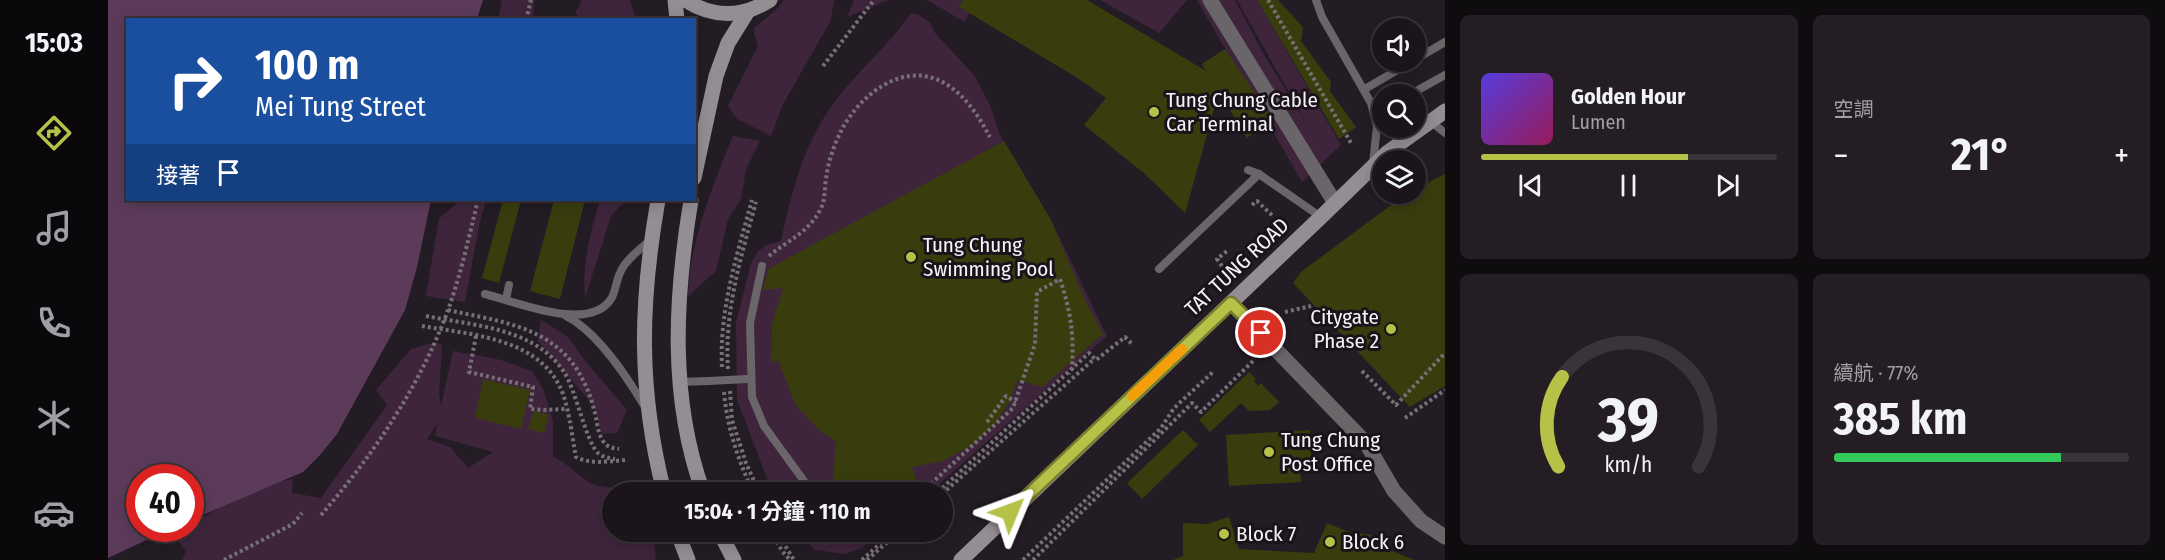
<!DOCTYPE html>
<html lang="zh-TW">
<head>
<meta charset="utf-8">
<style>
	:root { --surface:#1b151b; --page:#241e24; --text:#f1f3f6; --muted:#a09fa3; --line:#39343a; --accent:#b6c148 }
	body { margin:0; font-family:"Fira Sans Condensed","Noto Sans TC",sans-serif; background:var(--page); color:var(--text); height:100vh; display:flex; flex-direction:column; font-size:22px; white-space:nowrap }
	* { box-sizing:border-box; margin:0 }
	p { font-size:20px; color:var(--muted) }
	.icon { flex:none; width:33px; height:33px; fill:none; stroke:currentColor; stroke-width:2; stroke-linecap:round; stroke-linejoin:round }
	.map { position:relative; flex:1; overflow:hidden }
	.panel { display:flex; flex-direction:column; gap:15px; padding:15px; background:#0f0c0f; width:720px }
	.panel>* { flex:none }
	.hud { position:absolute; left:18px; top:18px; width:570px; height:183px; border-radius:0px; box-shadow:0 3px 15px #0003,0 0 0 2px var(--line); background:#1a4fa0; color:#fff; overflow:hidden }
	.buttons { position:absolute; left:1264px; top:18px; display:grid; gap:12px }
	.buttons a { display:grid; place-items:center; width:54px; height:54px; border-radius:50%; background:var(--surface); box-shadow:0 3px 15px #0003,0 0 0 2px var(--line); font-size:30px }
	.speed { position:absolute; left:18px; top:464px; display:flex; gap:12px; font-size:30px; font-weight:700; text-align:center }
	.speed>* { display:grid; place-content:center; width:78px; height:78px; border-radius:50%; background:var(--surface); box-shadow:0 3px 15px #0003,0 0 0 2px var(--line); line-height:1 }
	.speed .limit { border:9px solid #d22; background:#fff; color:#111 }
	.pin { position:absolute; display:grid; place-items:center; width:51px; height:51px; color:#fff; margin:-26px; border:3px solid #fff; border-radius:50%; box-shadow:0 2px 6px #0007 }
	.me { position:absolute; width:66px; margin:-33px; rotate:46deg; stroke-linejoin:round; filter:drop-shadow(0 0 4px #0008) }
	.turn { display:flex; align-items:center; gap:21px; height:126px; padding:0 30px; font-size:27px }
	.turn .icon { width:78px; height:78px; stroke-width:2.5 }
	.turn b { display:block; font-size:42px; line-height:51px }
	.then { display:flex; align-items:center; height:57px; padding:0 30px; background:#0003; gap:12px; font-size:22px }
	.big { font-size:45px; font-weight:700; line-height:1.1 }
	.panel .tile { flex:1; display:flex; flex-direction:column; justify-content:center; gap:9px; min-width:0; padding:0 21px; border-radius:9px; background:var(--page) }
	.panel .dial { align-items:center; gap:0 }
	.dial svg { height:156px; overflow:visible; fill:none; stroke:var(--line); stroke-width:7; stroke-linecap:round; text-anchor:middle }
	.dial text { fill:var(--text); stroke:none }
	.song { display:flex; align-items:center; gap:18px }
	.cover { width:72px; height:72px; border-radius:9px; background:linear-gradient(135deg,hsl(250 70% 55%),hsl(330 70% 35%)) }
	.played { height:6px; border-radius:3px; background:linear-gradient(90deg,var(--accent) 70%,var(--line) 70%) }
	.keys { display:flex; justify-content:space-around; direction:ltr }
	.heat { display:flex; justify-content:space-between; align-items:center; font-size:33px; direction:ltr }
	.charge { height:9px; border-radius:4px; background:linear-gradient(90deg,#34c759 77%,var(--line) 0) }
	.panel .tiles { flex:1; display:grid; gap:15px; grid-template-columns:repeat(2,1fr) }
	.trip { position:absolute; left:494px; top:482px; width:351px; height:60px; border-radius:30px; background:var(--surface); box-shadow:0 3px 15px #0003,0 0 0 2px var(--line); font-weight:700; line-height:60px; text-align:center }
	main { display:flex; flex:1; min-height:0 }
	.dock { display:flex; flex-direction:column; width:108px; justify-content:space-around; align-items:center; background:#0b080b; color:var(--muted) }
	.dock .icon { width:42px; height:42px }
	.dock .active { color:var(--accent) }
	.dock b { font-size:27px; color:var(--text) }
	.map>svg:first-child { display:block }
	.green { fill:#3e253c; fill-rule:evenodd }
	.water { fill:#5c3b5a }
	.building { fill:#393d0e }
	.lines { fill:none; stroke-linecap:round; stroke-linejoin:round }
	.path { stroke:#777077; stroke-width:4; stroke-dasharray:3 3; stroke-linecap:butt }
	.lane { stroke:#696569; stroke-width:8 }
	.street { stroke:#696569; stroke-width:15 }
	.secondary { stroke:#948d93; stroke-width:15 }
	.lane-bridge { stroke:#696569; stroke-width:8 }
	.route-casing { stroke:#767d2f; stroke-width:15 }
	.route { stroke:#b6c148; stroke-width:10 }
	.slow { stroke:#f59e0b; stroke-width:10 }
	.poi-dot { fill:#b6c148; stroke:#1b131a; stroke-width:2 }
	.labels { text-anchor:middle; stroke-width:6; stroke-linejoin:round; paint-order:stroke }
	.poi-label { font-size:21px; fill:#f8f2f8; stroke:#1b131a; text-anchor:start }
	.street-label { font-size:21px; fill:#f8f2f8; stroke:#1b131a }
</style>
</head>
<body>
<main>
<nav class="dock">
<b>15:03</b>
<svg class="icon active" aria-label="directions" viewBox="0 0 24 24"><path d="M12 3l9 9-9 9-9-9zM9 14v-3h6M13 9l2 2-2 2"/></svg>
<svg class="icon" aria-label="music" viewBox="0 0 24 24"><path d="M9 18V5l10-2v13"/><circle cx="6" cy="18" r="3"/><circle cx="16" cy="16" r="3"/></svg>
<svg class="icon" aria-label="phone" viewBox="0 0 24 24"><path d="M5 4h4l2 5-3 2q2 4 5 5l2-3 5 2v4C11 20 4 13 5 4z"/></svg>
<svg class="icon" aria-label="climate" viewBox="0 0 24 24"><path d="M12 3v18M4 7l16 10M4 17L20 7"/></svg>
<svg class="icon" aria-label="car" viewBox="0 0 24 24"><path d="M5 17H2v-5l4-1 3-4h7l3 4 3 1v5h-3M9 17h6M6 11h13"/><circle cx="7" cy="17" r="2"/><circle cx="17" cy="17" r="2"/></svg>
</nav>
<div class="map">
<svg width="1337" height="560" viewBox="0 0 1337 560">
	<rect width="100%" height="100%" fill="#241c24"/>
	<!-- green -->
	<g class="green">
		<path d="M394 0H426L425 19H390Z"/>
		<path d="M474 0H522L528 19H475L467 14Z"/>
		<path d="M676 0H726L723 20 674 106 663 136 629 119 620 106 650 46 645 29 670 8Z"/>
		<path d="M746 0H780L739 17Z"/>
		<path d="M819 0H868L857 22Z"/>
		<path d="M992 0H1079L1051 33Z"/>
		<path d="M1089 0H1127L1156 55 1203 131 1129 0H1149L1233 145 1194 182Z"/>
		<path d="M803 13 811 15 822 23 827 33 866 75 882 105 891 133 943 220 999 336 822 492H664L629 399 628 323 643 263 650 251 659 245 673 241C684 192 695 145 725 104 748 72 781 46 803 13Z"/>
		<path d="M625 136 652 141 638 169 633 199 620 219 608 271 580 296C582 239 604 188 625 136Z"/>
		<path d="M353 200H378L371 226 357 302 318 296 331 218Z"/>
		<path d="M492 200H518L503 216 477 298C474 264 482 232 492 200Z"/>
		<path d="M433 320 460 337 478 362 519 410 509 433 494 434 486 406 430 341Z"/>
		<path d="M328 342 334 345 331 393 333 406 345 351 393 360 424 371 435 389 445 420V457C460 463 469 475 482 483 492 488 503 485 515 492H504V531H545L548 560H74L78 551 67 537 82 528 83 526C110 506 151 484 185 479L184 493 213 498 279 405 268 390 303 349ZM329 424 327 436 385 452 360 468 342 447 319 439Z"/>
		<path d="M686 531H772L754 548 737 554 707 550Z"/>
	</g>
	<!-- water -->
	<path class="water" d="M0 0H375L369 19 20 20V200H323L309 267 297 310 229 434 212 455 195 472 83 520 82 477H32V528H64L0 558Z"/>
	<!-- building -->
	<g class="building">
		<path d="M855 0H979L1098 71 1094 64 1117 49 1164 119 1139 138 1111 92 1077 213 1037 174 976 125 998 98 968 77 851 7Z"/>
		<path d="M1149 0H1170L1195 27 1193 41 1223 82 1222 91 1248 127 1231 139Z"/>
		<path d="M896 141 943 220 976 298 995 334 934 387 909 380 902 401 889 421 869 442 835 461 804 467 809 482 772 492H724L728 441 713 432 687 404 670 360 663 363 664 324 675 288 655 290 660 269Z"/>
		<path d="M1337 174V386L1302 407 1185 283 1193 272 1298 194H1308V188Z"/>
		<path d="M395 200H413L391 283 374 278Z"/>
		<path d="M446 200H477L452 299 422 291Z"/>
		<path d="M1141 372 1148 379 1146 381 1150 386 1153 383 1171 402 1162 410 1141 411 1133 403 1102 432 1091 420Z"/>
		<path d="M375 379 422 390 413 429 367 418Z"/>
		<path d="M426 411 441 415 436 433 420 429Z"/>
		<path d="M1075 430 1090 445 1034 499 1019 483Z"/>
		<path d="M1202 430 1204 469 1192 470 1193 482 1121 486 1118 435Z"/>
		<path d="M1121 517 1131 549 1206 553 1219 523 1241 532 1264 535 1263 542 1306 560H1065L1075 556V523L1099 524Z"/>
	</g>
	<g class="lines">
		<!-- path -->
		<g class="path">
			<path d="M1160 0 1243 143"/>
			<path d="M418 20 423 0"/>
			<path d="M715 66 766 0"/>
			<path d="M1144 205 1149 201 1166 217"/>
			<path d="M661 256C679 241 701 232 712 210 718 200 716 190 718 179 720 162 726 145 733 131 752 94 797 59 838 84 858 96 871 117 882 137"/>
			<path d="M1114 266 1109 259 1119 251"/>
			<path d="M340 310C388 321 441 325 470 371 477 383 483 396 486 410 489 419 489 432 495 441 499 447 504 448 511 449"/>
			<path d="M1177 312 1203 306"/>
			<path d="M318 316C366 326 426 327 456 372 468 390 478 442 490 453 495 457 500 458 507 459"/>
			<path d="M314 326C365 335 434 338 455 394 462 414 464 437 468 457 483 465 502 461 519 460"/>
			<path d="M368 336 361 372 425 387 422 409 436 410 458 409"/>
			<path d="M614 367C611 311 629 254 644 200"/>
			<path d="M620 369C616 311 633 257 648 202"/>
			<path d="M1254 371 1288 405 1337 353"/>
			<path d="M622 391 624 420 638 463 651 492"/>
			<path d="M616 392C619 427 630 460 645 492"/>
			<path d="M1297 418 1337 390"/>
			<path d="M879 422 898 396 908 402"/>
			<path d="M814 492 905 408 927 344 929 292 952 279C963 313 966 333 964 369L961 374"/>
			<path d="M830 492 981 353 988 360 1017 337 1025 345"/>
			<path d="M834 494 986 359"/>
			<path d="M213 515C266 454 312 386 340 310 353 274 361 236 370 200"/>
			<path d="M663 531 674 551 682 560"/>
			<path d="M668 531 686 560"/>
			<path d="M116 560 185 524 194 513"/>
			<path d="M754 560 786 531"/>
			<path d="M759 560 792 531"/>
			<path d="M915 560 1053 428 1066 408 1106 371"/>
			<path d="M925 560 1084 403 1093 412 1146 360"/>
		</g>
		<!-- lane -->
		<g class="lane">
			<path d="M1208 0 1214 17 1263 103 1269 126 1265 164"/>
			<path d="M1308 59 1337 42"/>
			<path d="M1257 89 1303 62"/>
			<path d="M1303 94 1337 75"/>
			<path d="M1322 121 1337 133"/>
			<path d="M1140 170 1151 174 1213 217"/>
			<path d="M654 266 642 323 644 397 656 426 704 492"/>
			<path d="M1051 269 1151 174"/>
			<path d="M377 294C409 302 481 333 503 299 508 291 508 281 512 273 517 260 533 249 543 239"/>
			<path d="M398 299 401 285"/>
			<path d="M458 316C490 332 519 377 537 407"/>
			<path d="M571 382 601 381"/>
			<path d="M715 540 718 531"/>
		</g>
		<!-- street -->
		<g class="street">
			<path d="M1102 0 1227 203"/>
			<path d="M1123 303 1258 443 1286 491 1313 521 1337 537"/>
		</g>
		<!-- secondary -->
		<g class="secondary">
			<path d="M567 0 569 20"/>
			<path d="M577 0C605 18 634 18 662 0"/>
			<path d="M586 178 608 76 620 43 640 11"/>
			<path d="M550 200C532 303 530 389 556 492"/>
			<path d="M583 200C567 297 561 397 595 492"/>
			<path d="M569 531 580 560"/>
			<path d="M611 531 626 560"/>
			<path d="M853 560 1213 217 1280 152 1337 111"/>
		</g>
		<!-- lane-bridge -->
		<path class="lane-bridge" d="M601 381 639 379"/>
	</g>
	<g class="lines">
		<defs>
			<path id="route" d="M902 512 1123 303 1153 333"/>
		</defs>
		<!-- route casing -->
		<use href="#route" class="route-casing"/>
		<!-- route -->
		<use href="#route" class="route"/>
		<!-- slow -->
		<path class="slow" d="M1024 396 1074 349"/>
	</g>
	<!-- markers -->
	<g class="poi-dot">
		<circle cx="1046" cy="112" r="6"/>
		<circle cx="803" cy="257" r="6"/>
		<circle cx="1283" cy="329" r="6"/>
		<circle cx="1161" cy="452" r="6"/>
		<circle cx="1116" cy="534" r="6"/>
		<circle cx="1222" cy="542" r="6"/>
	</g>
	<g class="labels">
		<!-- poi labels -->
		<g class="poi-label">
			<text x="1058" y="107">Tung Chung Cable<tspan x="1058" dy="24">Car Terminal</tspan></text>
			<text x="815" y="252">Tung Chung<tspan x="815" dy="24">Swimming Pool</tspan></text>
			<text x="1271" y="324" text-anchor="end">Citygate<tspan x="1271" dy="24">Phase 2</tspan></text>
			<text x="1173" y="447">Tung Chung<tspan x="1173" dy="24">Post Office</tspan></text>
			<text x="1128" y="541">Block 7</text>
			<text x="1234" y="549">Block 6</text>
		</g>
		<!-- street labels -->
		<g class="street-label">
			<text transform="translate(1129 267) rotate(-43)" y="7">TAT TUNG ROAD</text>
		</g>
	</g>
</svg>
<div class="buttons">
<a><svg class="icon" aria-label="sound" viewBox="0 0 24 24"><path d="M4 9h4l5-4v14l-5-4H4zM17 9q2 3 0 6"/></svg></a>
<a><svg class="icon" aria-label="search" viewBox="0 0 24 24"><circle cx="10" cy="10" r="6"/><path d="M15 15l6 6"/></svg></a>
<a><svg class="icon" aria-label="layers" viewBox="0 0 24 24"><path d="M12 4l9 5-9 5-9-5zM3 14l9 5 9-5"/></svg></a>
</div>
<div class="speed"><div class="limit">40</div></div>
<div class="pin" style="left:1153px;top:333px;background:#d93025"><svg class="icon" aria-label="arrive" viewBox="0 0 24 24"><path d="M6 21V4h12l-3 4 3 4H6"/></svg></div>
<svg class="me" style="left:902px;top:512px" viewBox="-20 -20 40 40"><path d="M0-17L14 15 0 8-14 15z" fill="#b6c148" stroke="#fff" stroke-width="4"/></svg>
<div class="trip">15:04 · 1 分鐘 · 110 m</div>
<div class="hud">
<div class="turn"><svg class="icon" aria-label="right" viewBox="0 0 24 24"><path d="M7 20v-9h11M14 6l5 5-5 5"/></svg><div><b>100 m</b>Mei Tung Street</div></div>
<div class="then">接著<svg class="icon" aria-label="arrive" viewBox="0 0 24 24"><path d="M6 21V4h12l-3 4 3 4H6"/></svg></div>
</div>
</div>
<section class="panel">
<div class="tiles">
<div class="tile">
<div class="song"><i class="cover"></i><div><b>Golden Hour</b><p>Lumen</p></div></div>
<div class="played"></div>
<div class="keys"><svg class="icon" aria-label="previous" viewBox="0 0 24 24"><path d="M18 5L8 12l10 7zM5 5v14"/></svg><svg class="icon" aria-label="pause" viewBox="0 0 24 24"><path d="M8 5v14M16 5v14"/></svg><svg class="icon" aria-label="next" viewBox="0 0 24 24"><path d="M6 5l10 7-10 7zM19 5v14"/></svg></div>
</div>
<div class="tile"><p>空調</p>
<div class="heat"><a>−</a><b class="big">21°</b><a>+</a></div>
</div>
<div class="tile dial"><svg viewBox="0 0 100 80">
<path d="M14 69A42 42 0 1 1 86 69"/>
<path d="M14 69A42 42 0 0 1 16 23" stroke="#b6c148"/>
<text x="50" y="56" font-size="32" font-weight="700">39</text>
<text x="50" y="72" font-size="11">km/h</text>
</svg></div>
<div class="tile"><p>續航 · 77%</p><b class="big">385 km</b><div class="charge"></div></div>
</div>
</section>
</main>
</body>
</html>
